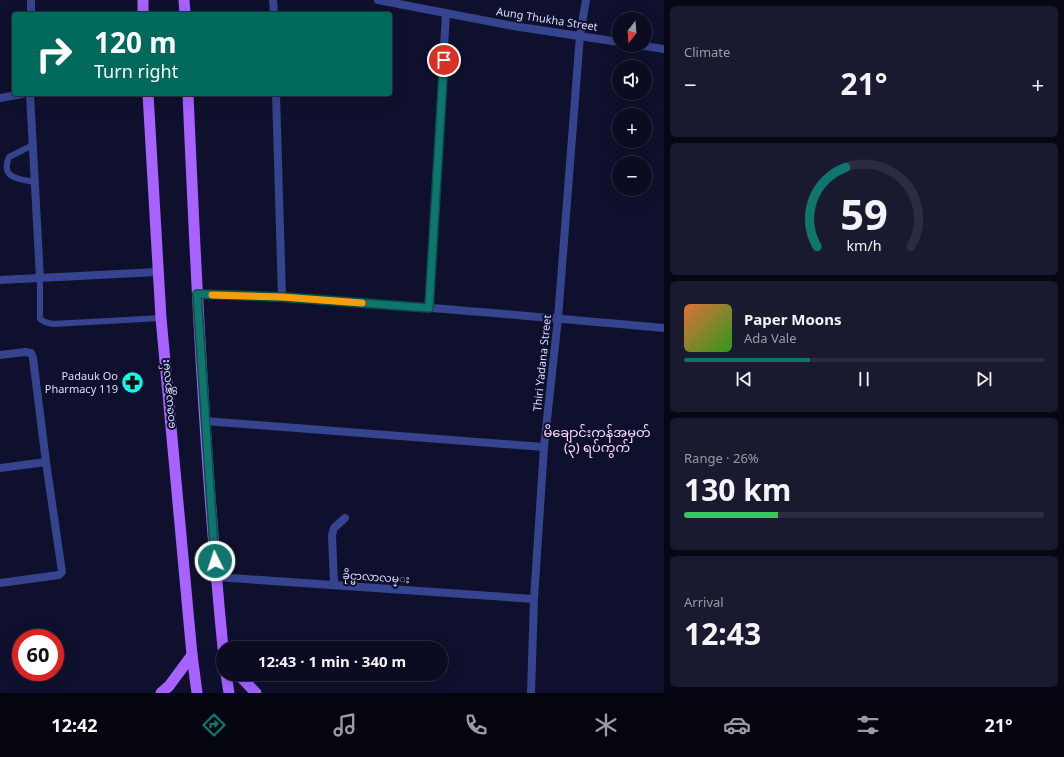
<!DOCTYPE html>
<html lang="en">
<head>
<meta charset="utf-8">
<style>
	:root { --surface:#0b0c22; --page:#191a2f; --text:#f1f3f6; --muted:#9a9ba5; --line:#2b2c40; --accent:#0f766e }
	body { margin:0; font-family:"Noto Sans","Noto Sans Myanmar",sans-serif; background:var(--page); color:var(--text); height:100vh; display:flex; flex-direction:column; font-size:15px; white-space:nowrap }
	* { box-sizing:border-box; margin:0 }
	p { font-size:13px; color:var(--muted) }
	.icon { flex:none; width:22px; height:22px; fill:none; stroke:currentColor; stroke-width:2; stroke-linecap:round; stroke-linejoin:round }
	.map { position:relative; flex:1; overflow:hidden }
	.details { display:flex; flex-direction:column; gap:6px; padding:6px; background:#060713; width:400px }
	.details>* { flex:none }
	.top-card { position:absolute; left:12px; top:12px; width:380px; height:84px; border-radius:4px; box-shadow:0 4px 16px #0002,0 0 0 1px var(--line); background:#00695c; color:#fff; overflow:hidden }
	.needle { width:26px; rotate:197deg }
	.tools { position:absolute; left:612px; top:12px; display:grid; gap:8px }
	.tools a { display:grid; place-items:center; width:40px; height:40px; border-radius:50%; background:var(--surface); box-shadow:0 4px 16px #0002,0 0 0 1px var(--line); font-size:20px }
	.speed { position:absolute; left:12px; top:629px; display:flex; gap:8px; font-size:20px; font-weight:700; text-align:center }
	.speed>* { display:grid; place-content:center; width:52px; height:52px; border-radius:50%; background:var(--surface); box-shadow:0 4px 16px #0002,0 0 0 1px var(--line); line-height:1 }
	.speed .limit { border:6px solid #d22; background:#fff; color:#111 }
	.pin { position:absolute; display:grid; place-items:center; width:34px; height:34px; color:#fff; margin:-17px; border:2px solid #fff; border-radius:50%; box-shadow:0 1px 4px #0007 }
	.me { position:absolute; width:44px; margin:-22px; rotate:356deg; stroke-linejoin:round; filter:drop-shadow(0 0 3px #0008) }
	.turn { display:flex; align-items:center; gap:14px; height:84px; padding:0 16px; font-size:18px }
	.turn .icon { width:52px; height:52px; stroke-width:2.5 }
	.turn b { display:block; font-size:28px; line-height:34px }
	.big { font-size:30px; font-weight:700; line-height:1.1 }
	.details .widget { flex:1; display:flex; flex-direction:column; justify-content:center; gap:6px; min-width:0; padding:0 14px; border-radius:6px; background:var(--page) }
	.details .dial { align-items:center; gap:0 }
	.dial svg { height:104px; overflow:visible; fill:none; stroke:var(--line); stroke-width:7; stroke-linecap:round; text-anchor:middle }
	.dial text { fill:var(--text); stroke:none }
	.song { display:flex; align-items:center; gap:12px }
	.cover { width:48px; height:48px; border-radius:6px; background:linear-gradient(135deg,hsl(20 70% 55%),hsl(110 70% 35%)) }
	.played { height:4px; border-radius:2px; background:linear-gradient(90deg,var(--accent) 35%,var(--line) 35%) }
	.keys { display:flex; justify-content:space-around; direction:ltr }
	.heat { display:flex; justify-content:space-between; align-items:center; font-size:22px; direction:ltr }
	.charge { height:6px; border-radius:3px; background:linear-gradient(90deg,#34c759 26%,var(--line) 0) }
	.trip { position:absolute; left:216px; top:641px; width:232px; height:40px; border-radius:20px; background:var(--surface); box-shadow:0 4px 16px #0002,0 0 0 1px var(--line); font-weight:700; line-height:40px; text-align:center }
	.menu { display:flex; height:64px; justify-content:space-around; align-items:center; background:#04050e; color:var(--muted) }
	.menu .icon { width:28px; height:28px }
	.menu .current { color:var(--accent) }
	.menu b { font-size:18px; color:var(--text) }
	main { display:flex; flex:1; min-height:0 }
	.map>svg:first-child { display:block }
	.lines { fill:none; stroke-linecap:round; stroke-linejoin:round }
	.service { stroke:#364490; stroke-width:6 }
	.minor { stroke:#364490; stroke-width:8 }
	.primary { stroke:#a762ff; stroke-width:11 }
	.route-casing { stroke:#0a4d48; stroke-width:10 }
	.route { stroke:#0f766e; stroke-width:7 }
	.slow { stroke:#f59e0b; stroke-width:7 }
	.labels { text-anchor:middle; stroke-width:4; stroke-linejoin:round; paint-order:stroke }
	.street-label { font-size:11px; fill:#dbdeff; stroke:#0f102d }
	.poi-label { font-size:11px; fill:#dbdeff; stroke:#0f102d; text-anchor:end }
	.quarter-label { font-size:13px; fill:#ffddf9; stroke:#0f102d }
</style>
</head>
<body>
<main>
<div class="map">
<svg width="664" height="693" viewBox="0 0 664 693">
	<rect width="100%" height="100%" fill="#0f102d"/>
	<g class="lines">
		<!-- service -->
		<g class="service">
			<path d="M33 145 9 157C0 179 19 179 35 182"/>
			<path d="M40 278V319L45 322 53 324 161 318"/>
		</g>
		<!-- minor -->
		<g class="minor">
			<path d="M273 0 274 14"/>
			<path d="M378 0 513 26 619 42"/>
			<path d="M31 14V0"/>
			<path d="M638 45 664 49"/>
			<path d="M30 94 40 278"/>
			<path d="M276 94 282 297"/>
			<path d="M0 98 22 94"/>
			<path d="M0 280 158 272"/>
			<path d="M197 294C353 300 509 314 664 328"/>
			<path d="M429 308 446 13"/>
			<path d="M0 355 25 352 31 353 33 358 46 462 62 572 59 575 0 583"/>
			<path d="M205 421 544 447"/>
			<path d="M0 468 46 462"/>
			<path d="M216 577 534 599"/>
			<path d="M334 585 332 535 334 528 345 518"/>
			<path d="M531 693 534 599 544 447 558 318 580 35 586 0"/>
		</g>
		<!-- primary -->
		<g class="primary">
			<path d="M143 0V14"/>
			<path d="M184 0 185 14"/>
			<path d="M148 94 161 318 192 655 197 693"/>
			<path d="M188 94C196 279 205 464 223 648"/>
			<path d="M226 674 229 693"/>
			<path d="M238 674 256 693"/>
			<path d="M161 693 169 686 192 655"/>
		</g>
	</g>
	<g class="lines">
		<defs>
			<path id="route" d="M215 561 197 294 282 297 429 308 444 60"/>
		</defs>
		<!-- route casing -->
		<use href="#route" class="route-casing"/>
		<!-- route -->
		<use href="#route" class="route"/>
		<!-- slow -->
		<path class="slow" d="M212 295 282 297 362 303"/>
	</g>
	<!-- icons -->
	<defs>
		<symbol id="pharmacy-disc" viewBox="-11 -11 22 22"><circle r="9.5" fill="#07ffe9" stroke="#0f102d"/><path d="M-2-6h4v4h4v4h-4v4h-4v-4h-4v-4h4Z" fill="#111"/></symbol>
	</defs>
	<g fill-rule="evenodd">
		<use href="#pharmacy-disc" x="120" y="370" width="25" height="25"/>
	</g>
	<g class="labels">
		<!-- street labels -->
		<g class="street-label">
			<text transform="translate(547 19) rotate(9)" y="4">Aung Thukha Street</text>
			<text transform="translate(542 363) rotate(-84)" y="4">Thiri Yadana Street</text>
			<text transform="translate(168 394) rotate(-95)" y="4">ဝေဇယန္တာလမ်း</text>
			<text transform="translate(376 577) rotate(4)" y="4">ခိုင္မာလာလမ္း</text>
		</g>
		<!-- poi labels -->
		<g class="poi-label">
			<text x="118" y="380">Padauk Oo<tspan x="118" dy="13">Pharmacy 119</tspan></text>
		</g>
		<!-- quarter labels -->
		<g class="quarter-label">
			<text x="597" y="437">မိချောင်းကန်အမှတ်<tspan x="597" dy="15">(၃) ရပ်ကွက်</tspan></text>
		</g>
	</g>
</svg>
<div class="tools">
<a><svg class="needle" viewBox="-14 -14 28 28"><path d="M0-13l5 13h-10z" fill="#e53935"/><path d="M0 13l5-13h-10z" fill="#9a9ba5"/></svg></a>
<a><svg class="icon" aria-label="sound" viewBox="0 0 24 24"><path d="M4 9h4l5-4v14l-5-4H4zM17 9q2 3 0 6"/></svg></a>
<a>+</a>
<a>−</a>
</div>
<div class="speed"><div class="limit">60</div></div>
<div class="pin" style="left:444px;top:60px;background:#d93025"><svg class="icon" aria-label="arrive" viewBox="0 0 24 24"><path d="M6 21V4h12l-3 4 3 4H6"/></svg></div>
<svg class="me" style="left:215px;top:561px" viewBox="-20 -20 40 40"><circle r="17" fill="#0f766e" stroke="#fff" stroke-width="3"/><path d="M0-11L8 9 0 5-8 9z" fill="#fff"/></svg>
<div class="trip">12:43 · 1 min · 340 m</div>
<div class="top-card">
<div class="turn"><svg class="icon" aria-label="right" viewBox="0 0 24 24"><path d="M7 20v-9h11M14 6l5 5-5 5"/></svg><div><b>120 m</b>Turn right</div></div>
</div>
</div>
<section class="details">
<div class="widget"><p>Climate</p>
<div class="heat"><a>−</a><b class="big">21°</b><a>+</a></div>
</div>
<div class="widget dial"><svg viewBox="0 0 100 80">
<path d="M14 69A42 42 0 1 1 86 69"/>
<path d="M14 69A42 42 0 0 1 36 8" stroke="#0f766e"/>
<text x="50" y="56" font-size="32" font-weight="700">59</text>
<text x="50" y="72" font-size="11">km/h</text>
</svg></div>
<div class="widget">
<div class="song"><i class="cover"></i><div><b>Paper Moons</b><p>Ada Vale</p></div></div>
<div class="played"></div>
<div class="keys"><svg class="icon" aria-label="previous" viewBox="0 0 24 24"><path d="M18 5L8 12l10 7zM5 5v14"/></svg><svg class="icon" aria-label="pause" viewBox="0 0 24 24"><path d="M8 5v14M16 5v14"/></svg><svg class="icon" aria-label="next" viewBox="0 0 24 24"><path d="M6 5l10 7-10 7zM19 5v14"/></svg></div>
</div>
<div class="widget"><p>Range · 26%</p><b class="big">130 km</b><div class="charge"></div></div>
<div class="widget"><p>Arrival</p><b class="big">12:43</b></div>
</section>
</main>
<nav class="menu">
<b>12:42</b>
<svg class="icon current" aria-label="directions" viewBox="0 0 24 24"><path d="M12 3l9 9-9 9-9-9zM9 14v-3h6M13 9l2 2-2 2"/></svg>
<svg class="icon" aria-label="music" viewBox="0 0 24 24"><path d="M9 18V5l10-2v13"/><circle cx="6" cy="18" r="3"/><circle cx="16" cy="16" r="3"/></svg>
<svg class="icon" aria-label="phone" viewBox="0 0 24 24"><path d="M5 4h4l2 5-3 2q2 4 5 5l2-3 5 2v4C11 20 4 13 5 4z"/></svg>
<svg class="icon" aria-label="climate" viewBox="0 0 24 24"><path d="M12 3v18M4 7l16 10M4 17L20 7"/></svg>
<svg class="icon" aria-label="car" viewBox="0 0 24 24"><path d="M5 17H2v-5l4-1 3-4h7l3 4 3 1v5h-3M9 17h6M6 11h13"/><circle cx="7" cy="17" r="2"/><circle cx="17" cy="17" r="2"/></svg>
<svg class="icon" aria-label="filters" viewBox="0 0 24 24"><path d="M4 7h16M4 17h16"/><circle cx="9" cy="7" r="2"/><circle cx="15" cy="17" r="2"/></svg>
<b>21°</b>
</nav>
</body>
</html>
